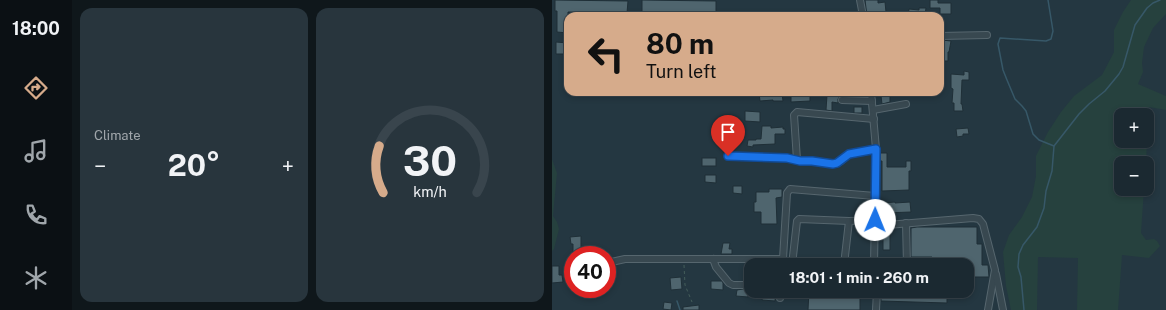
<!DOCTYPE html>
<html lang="en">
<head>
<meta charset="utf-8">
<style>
	:root { --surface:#1b2931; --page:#28353d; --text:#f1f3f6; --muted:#a0a6ab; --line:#39454d; --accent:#d6ab8b }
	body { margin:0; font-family:"Public Sans",sans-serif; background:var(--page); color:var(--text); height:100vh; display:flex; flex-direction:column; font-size:15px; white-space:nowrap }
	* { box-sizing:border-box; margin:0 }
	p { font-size:13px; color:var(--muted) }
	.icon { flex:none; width:22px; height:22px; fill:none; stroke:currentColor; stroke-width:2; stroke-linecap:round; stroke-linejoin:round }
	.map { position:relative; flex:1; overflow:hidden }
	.details { display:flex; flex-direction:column; gap:8px; padding:8px; background:#0f171b; width:480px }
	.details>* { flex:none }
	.top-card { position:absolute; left:12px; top:12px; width:380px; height:84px; border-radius:12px; box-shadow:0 2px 6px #0003,0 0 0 1px var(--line); background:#d6ab8b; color:#111; overflow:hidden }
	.controls { position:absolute; left:562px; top:108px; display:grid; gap:8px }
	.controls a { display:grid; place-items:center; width:40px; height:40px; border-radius:8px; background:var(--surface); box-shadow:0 2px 6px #0003,0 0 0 1px var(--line); font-size:20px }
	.speed { position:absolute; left:12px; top:246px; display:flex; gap:8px; font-size:20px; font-weight:700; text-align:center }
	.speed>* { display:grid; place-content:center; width:52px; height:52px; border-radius:50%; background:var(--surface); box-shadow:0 2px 6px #0003,0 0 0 1px var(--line); line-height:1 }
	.speed .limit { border:6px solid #d22; background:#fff; color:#111 }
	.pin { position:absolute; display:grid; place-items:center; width:34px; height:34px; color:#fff; margin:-41px -17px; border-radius:50% 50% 50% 0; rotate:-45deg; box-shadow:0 0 4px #0007 }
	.pin .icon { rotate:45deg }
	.me { position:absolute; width:44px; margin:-22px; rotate:1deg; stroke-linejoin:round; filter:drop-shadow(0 0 3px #0008) }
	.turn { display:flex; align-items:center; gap:14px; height:84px; padding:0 16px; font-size:18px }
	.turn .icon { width:52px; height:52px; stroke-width:2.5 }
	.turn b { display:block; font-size:28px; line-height:34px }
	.big { font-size:30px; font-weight:700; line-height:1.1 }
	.details .widget { flex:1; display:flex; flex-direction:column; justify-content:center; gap:6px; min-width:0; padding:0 14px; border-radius:12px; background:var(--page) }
	.details .dial { align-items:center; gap:0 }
	.dial svg { height:104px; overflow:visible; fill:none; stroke:var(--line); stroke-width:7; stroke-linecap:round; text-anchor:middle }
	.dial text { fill:var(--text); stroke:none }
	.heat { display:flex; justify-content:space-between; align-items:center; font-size:22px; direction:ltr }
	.details .tiles { flex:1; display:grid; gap:8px; grid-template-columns:repeat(2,1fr) }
	.trip { position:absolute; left:192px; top:258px; width:230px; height:40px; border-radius:12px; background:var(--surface); box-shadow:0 2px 6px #0003,0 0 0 1px var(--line); font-weight:700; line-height:40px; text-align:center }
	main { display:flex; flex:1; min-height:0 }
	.tabs { display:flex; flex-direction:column; width:72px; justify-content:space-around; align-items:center; background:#0b1014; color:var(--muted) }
	.tabs .icon { width:28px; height:28px }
	.tabs .on { color:var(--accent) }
	.tabs b { font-size:18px; color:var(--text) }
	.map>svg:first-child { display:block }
	.green { fill:#26413e }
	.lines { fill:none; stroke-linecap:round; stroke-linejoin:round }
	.stream { stroke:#375868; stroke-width:1.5 }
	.building { fill:#4f656e; stroke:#1f2f37 }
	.minor-casing { stroke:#56666e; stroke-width:8 }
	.path { stroke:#445d5a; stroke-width:1; stroke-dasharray:3 3; stroke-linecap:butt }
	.minor { stroke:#384850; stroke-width:6 }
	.route-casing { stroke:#114b97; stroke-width:10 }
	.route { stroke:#1a73e8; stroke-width:7 }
</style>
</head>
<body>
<main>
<nav class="tabs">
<b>18:00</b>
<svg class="icon on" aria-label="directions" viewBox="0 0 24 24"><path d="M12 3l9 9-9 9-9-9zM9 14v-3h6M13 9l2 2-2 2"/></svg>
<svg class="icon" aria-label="music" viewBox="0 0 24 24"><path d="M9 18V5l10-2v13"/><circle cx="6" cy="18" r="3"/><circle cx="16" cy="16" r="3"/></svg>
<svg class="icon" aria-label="phone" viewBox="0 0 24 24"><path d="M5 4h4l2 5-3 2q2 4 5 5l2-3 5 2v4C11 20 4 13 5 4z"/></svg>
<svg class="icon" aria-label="climate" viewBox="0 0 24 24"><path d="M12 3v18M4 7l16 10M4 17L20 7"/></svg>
</nav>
<section class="details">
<div class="tiles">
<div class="widget"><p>Climate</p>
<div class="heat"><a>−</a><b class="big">20°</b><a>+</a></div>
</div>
<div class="widget dial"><svg viewBox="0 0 100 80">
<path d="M14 69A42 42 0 1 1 86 69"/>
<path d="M14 69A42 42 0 0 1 11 33" stroke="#d6ab8b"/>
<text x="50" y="56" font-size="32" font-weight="700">30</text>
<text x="50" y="72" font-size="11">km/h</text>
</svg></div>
</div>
</section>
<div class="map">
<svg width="614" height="310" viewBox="0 0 614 310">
	<rect width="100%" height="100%" fill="#243741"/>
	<!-- green -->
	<g class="green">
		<path d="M579 0H614V14L601 28 592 47 590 63 591 72 586 84 614 96V110L597 107 595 141V115H569V141H595L594 163H569V189H592L589 233 594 240 602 239 605 241 608 246 597 258 570 255 566 310H525L526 258 486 257 485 310H459L454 286 451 252 457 235 470 217 480 197 484 176V156L496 132 509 112 522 96 550 75 562 52V30L571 12Z"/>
		<path d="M0 159 5 173 1 216 5 222 7 229 2 249 0 251Z"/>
	</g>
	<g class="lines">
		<!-- stream -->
		<g class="stream">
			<path d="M496 0 501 31 499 39 494 41 448 38 446 44 451 70 455 80 463 99 470 106 474 111 481 134 487 140 502 146"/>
			<path d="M125 301 128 310"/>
			<path d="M472 310 469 277 466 267 467 254 471 245 485 227 492 208 494 191 500 171 502 146 527 114 537 104 553 91 567 74 571 67 583 25 595 8 601 3 608 0"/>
		</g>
	</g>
	<!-- building -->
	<g class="building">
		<path d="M3 0 76 1 75 13 16 12V33L5 32V11H3Z"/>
		<path d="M90 0 164 1V16H90Z"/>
		<path d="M313 0H326V3L333 2 334 12 326 13V16H315Z"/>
		<path d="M378 0H386V3H399V14H388V8H378Z"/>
		<path d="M367 8H374L373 15 356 16 357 9 367 10Z"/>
		<path d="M390 40 399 41 397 52H396V61H388V53H389Z"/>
		<path d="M4 42 16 43V54H4Z"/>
		<path d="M412 71 417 72V80H410L409 104H410L411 111H402V103H400L401 89 399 88V74L412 75Z"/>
		<path d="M214 92V93H230L231 101H221V100L208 101 207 93Z"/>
		<path d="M239 94H258V101L239 102Z"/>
		<path d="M275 95 288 96 286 99V103L280 102V111L274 110Z"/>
		<path d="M329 96H338V102L330 104Z"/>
		<rect x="302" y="107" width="8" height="6"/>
		<path d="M193 111 208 112V122L193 121Z"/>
		<path d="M210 126H219V128L231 127V129H233V134H223V144L201 145V147L195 146 196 140H204V139H209Z"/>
		<path d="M416 128 417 134H411V136L405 137 404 129Z"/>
		<path d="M178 134H190V143H179Z"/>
		<path d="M328 153H335V167H354V161H359V171H357V190L330 191V161H328Z"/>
		<rect x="150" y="158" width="14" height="8"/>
		<path d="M153 175H164V183L153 182Z"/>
		<path d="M181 186H190V194L181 193Z"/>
		<path d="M217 189H230V197L224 198 225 224H209V212H202V202H204V192H217Z"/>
		<path d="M343 202V203L358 202 359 212 332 213 331 203Z"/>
		<path d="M365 227H425V244H430V265H436L437 277H415V265H380V257H359V228Z"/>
		<path d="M338 229V250H331V233L327 232V230Z"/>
		<path d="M29 236V255H21V244H19L18 237Z"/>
		<path d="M171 243H178L177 249H180V254H169Z"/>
		<path d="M0 266H7V275H10L11 282 0 283Z"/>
		<path d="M129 277 130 289 119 290 118 278Z"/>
		<path d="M159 281H170L171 283V290L159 289Z"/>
		<path d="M194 288H196V297L184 296 185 290 191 289Z"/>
		<path d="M211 291H224L223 301 210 300Z"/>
		<path d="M257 291H308V310H256Z"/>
		<path d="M329 291 395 292V303L329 301Z"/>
		<path d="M112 302 120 303 119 310 111 309Z"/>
		<path d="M147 305V310H131V307Z"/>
	</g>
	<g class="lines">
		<defs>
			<g id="minor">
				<path d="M308 0 311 16"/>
				<path d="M388 36 435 35"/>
				<path d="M319 92 324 149 322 265"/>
				<path d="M290 100 320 101"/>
				<path d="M321 110 354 104"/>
				<path d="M177 156 235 158 248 161H260L281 164 289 161 297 154 324 149"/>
				<path d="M245 160 242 115 245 112 322 119"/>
				<path d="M354 223 355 265"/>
				<path d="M323 226 421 218 427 219 431 224 443 270 436 310"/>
				<path d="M161 259 164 267 177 283 181 285H191"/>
				<path d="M55 263 73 259H231L235 193 238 189 323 196"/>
				<path d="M240 265 245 221 247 219 297 221 323 220"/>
				<path d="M292 265 297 221"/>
				<path d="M444 274 451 310"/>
				<path d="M228 298V291"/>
				<path d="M324 310 325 291"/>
			</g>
		</defs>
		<!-- minor casing -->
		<use href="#minor" class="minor-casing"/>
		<!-- path -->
		<path class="path" d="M132 265 133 285 140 302"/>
		<!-- minor -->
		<use href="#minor" class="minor"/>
	</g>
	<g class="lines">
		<defs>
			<path id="route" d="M176 156 235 158 248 161H260L281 164 285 163 297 154 324 149 323 220"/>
		</defs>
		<!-- route casing -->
		<use href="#route" class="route-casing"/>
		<!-- route -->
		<use href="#route" class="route"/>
	</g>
</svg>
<div class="controls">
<a>+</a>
<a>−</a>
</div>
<div class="speed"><div class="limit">40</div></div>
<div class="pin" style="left:176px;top:156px;background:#d93025"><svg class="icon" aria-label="arrive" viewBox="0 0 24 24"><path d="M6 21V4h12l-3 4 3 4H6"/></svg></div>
<svg class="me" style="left:323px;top:220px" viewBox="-20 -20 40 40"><circle r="19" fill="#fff"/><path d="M0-13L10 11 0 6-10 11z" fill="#1a73e8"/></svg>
<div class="trip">18:01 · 1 min · 260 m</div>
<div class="top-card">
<div class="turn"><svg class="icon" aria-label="left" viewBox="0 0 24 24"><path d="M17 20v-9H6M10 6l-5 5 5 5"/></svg><div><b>80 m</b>Turn left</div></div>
</div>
</div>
</main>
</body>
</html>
